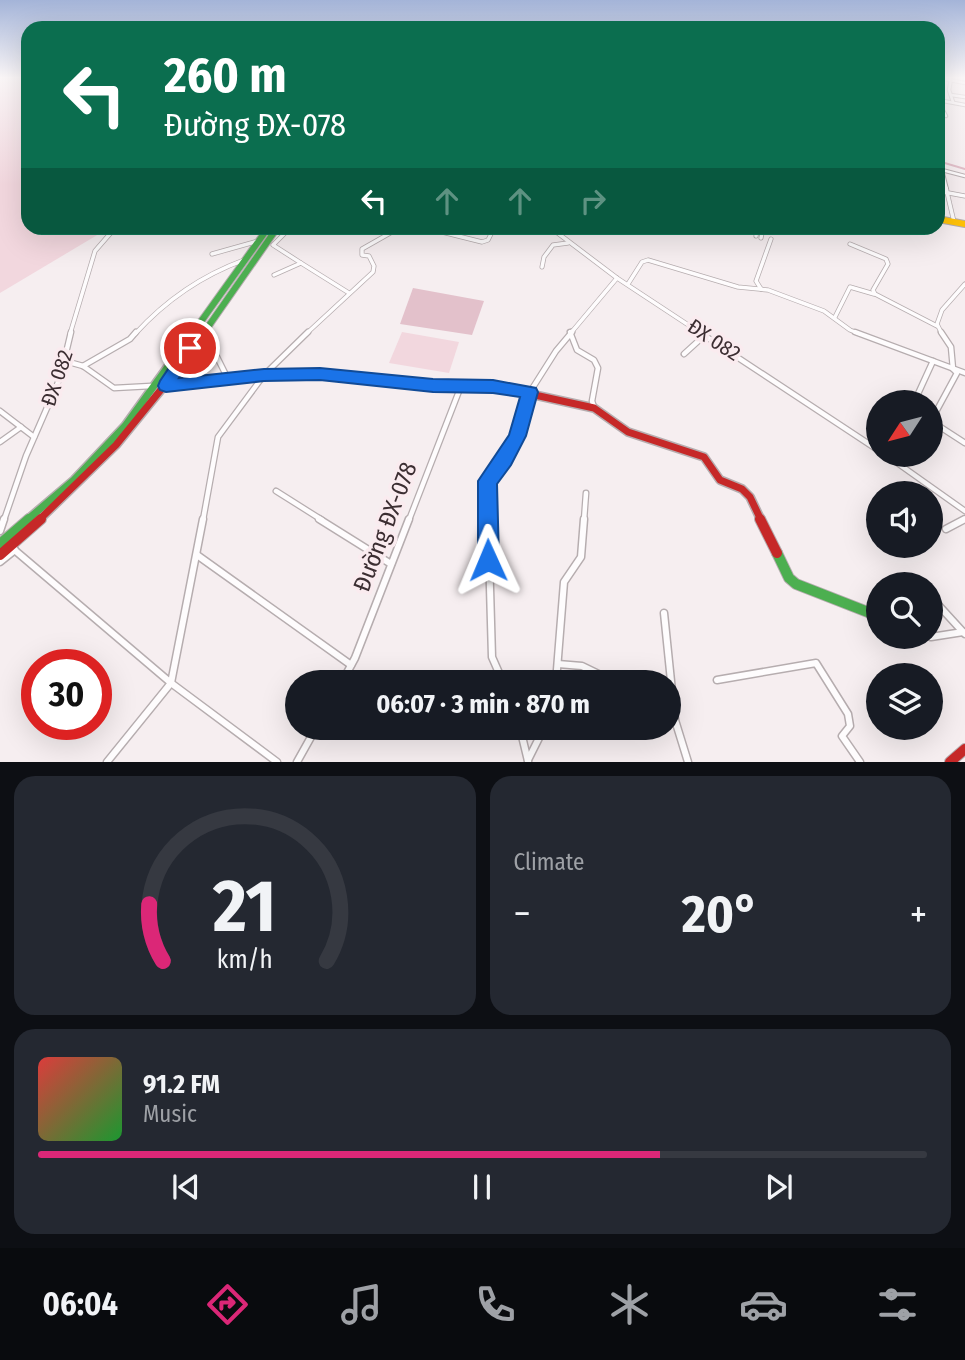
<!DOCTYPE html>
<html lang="en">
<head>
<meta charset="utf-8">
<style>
	:root { --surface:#171b24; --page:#242831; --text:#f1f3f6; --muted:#9ea1a6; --line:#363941; --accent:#db2777 }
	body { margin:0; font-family:"Fira Sans Condensed",sans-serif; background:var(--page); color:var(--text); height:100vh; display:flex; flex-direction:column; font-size:26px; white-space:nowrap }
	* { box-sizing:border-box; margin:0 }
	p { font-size:23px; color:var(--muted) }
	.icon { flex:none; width:38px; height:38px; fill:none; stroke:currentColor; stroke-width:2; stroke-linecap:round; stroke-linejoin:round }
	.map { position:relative; height:762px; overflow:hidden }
	.side { display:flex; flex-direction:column; gap:14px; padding:14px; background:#0d0f14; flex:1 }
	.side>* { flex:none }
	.banner { position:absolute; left:21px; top:21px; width:924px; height:214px; border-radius:21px; box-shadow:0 7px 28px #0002; background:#0b6e4f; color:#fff; overflow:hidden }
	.needle { width:46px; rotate:234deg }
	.tools { position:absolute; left:866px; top:390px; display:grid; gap:14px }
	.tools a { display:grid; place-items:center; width:77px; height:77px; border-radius:50%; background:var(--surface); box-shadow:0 7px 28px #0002; font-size:35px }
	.speed { position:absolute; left:21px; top:649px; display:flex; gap:14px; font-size:35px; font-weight:700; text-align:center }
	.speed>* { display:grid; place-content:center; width:91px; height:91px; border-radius:50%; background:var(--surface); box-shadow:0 7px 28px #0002; line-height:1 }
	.speed .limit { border:10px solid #d22; background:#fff; color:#111 }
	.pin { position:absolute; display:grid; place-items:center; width:60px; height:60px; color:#fff; margin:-30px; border:4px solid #fff; border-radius:50%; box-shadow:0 2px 7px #0007 }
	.me { position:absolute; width:77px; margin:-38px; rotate:359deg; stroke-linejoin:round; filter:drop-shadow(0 0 5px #0008) }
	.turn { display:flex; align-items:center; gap:24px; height:147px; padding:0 28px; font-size:32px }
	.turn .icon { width:91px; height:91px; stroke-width:2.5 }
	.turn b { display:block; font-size:49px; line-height:60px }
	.lanes { display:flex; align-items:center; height:66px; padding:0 28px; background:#0003; justify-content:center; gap:35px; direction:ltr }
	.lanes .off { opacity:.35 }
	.big { font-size:52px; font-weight:700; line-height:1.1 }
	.side .card { flex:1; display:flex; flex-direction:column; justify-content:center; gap:10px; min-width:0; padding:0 24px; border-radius:21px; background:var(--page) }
	.side .dial { align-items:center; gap:0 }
	.dial svg { height:182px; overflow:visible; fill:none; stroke:var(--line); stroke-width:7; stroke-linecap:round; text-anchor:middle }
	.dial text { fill:var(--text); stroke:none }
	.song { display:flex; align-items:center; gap:21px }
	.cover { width:84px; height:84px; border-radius:10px; background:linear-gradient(135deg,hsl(0 70% 55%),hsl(130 70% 35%)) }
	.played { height:7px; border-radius:4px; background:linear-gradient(90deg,var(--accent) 70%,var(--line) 70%) }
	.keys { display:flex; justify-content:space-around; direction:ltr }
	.heat { display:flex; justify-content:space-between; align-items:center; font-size:38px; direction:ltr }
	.side .tiles { flex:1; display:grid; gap:14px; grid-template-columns:1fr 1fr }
	.card:last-child { grid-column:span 2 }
	.trip { position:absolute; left:285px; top:670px; width:396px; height:70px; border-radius:35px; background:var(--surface); box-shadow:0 7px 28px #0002; font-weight:700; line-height:70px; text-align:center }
	.tabs { display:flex; height:112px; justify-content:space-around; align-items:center; background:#090b0e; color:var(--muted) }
	.tabs .icon { width:49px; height:49px }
	.tabs .current { color:var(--accent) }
	.tabs b { font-size:32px; color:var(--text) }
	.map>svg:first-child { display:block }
	.green { fill:#f2d7de }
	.forest { fill:#e3c1cb }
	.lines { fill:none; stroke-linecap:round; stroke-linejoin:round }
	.stream { stroke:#deb5c1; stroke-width:2 }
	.street-far3-casing { stroke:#b6adaf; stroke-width:4.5 }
	.street-far2-casing { stroke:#b6adaf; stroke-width:5 }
	.street-far1-casing { stroke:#b6adaf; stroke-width:7 }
	.street-casing { stroke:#b6adaf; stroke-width:9 }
	.fast-far2-casing { stroke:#b6adaf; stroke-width:8 }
	.fast-far1-casing { stroke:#b6adaf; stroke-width:10 }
	.fast-casing { stroke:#b6adaf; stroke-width:12 }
	.slow-casing { stroke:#b6adaf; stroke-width:8 }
	.jam-far1-casing { stroke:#b6adaf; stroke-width:10 }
	.jam-casing { stroke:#b6adaf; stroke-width:12 }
	.street-far3 { stroke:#fefcfd; stroke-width:2.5 }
	.street-far2 { stroke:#fefcfd; stroke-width:3.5 }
	.street-far1 { stroke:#fefcfd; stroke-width:4.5 }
	.street { stroke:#fefcfd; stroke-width:6 }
	.fast-far2 { stroke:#4caf50; stroke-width:6 }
	.fast-far1 { stroke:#4caf50; stroke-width:7 }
	.fast { stroke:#4caf50; stroke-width:10 }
	.slow { stroke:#ffc107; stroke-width:6 }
	.jam-far1 { stroke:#c62828; stroke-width:7 }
	.jam { stroke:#c62828; stroke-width:10 }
	.route { fill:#1a73e8; stroke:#114b97; stroke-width:2 }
	.labels { text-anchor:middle; stroke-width:7; stroke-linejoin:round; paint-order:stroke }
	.street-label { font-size:21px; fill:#3c2e32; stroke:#faebef }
	.near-street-label { font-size:24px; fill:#3c2e32; stroke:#faebef }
</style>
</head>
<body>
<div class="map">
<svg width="965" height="762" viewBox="0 0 965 762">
	<rect width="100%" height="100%" fill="#f6eef0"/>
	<!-- green -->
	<g class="green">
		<path d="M0 78H28V228H109L0 293Z"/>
		<path d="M402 332 459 342 449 373 389 363Z"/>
	</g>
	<!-- forest -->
	<path class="forest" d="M413 288 484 301 472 335 400 324Z"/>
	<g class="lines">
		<!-- stream -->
		<path class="stream" d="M938 161 965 169"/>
		<defs>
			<g id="street-far3">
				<path d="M940 78 965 83"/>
				<path d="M951 79 949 90 953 102"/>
				<path d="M951 95 965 97"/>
				<path d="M938 100 965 105"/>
				<path d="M938 101 946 116"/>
				<path d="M938 169 965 176"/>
				<path d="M942 170 947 190"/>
			</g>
			<g id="street-far2">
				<path d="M946 188 954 222"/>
				<path d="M938 191 965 196"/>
				<path d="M290 228 273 245 301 263"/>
				<path d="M426 228 482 242 488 240 494 228"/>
				<path d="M551 228 617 278 702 334"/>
				<path d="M756 236 757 228"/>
				<path d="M761 238 763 228"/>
				<path d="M850 244 886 259 888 264 873 290 875 294 937 326"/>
				<path d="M212 254 258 241"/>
				<path d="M542 267 544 257 553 245 568 243"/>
				<path d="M274 275 301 263 349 293"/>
				<path d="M628 284 642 262 648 260 738 287 768 290 824 311 850 330 860 334"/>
				<path d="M761 289 756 281 771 239"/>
				<path d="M835 317 850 287 874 294"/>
				<path d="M70 334 95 251 115 228"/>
				<path d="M135 334C165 301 203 275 244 260"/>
				<path d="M306 334 373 272 374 266 369 256 362 255V249L399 228"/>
				<path d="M570 334 617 278"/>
				<path d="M942 334 937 324 942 310 965 284"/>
			</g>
			<g id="street-far1">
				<path d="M570 332 577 350 594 360 598 368 592 401 594 407"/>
				<path d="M699 332 878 450"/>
				<path d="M855 332 965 373"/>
				<path d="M205 333 228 379"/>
				<path d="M684 354 706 334"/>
				<path d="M65 361 83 366 114 388 151 386"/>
				<path d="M83 366 130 339 136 332"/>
				<path d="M917 396 933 361"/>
				<path d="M0 411 34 437"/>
				<path d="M931 421 957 373 953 369 951 347 941 332"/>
				<path d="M931 421 965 443"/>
				<path d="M0 442 21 427"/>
				<path d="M886 455 965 511"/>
				<path d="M894 461 900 455"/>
				<path d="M276 491 322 520"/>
				<path d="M4 520 26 456 60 378 71 332"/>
				<path d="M203 520 218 437 264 375 308 332"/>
				<path d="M409 520 461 386"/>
				<path d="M488 520 487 481 505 460 518 436 530 392 556 351 572 332"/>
				<path d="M584 520 586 493"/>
				<path d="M963 520 965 519"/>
			</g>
			<g id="street">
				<path d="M319 519 391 564"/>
				<path d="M488 519 492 657 503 682"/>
				<path d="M946 529 965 519"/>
				<path d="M0 531 4 519"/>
				<path d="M11 547 171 683 277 762"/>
				<path d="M197 555 351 665"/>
				<path d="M0 562 15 550"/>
				<path d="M931 597 963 632"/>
				<path d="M664 613 675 720 688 762"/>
				<path d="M931 637 963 632 965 634"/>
				<path d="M558 664 582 666 615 682"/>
				<path d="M717 680 816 663 848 714 850 726 842 736 860 762"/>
				<path d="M342 682 355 658 409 519"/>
				<path d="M556 682 564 582 581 557 584 519"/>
				<path d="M520 728 528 761"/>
				<path d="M528 760 544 728"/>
				<path d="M107 762 171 683 203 519"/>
				<path d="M297 762 316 728"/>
			</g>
			<g id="fast-far2">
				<path d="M192 334 268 228"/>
				<path d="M203 334 277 228"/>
			</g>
			<g id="fast-far1">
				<path d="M177 370 204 332"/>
				<path d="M166 386 264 375 320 374 433 385 494 386"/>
				<path d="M27 520 74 480 125 426 193 332"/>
			</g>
			<g id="fast">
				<path d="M0 544 29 519"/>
				<path d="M777 553 789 578 796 584 878 616"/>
			</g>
			<path id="slow" d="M938 219 965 224"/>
			<g id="jam-far1">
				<path d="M494 386 594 408 628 432 704 457 720 480 742 489 750 497 761 520"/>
				<path d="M39 520 116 445 177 370"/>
			</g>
			<g id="jam">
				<path d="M760 519 777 553"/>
				<path d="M0 555 41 519"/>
				<path d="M950 762 965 749"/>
			</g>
		</defs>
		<!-- street-far3 casing -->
		<use href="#street-far3" class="street-far3-casing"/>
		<!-- street-far2 casing -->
		<use href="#street-far2" class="street-far2-casing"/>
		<!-- street-far1 casing -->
		<use href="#street-far1" class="street-far1-casing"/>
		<!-- street casing -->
		<use href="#street" class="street-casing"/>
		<!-- fast-far2 casing -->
		<use href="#fast-far2" class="fast-far2-casing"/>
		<!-- fast-far1 casing -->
		<use href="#fast-far1" class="fast-far1-casing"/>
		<!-- fast casing -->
		<use href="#fast" class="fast-casing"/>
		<!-- slow casing -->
		<use href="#slow" class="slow-casing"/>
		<!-- jam-far1 casing -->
		<use href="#jam-far1" class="jam-far1-casing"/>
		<!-- jam casing -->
		<use href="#jam" class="jam-casing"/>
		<!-- street-far3 -->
		<use href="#street-far3" class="street-far3"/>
		<!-- street-far2 -->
		<use href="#street-far2" class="street-far2"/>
		<!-- street-far1 -->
		<use href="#street-far1" class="street-far1"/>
		<!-- street -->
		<use href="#street" class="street"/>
		<!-- fast-far2 -->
		<use href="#fast-far2" class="fast-far2"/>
		<!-- fast-far1 -->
		<use href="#fast-far1" class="fast-far1"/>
		<!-- fast -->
		<use href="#fast" class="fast"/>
		<!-- slow -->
		<use href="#slow" class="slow"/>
		<!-- jam-far1 -->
		<use href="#jam-far1" class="jam-far1"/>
		<!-- jam -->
		<use href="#jam" class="jam"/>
	</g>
	<!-- sky -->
	<linearGradient id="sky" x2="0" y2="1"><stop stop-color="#a4b4d8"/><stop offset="0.42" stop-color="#fbf7f8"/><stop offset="1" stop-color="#fbf7f8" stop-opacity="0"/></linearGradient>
	<rect width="965" height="185" fill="url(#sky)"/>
	<!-- route -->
	<path class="route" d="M190 343 198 348 179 378 264 369 320 368 433 379 493 380 536 388 538 392 526 436 511 465 497 484 499 560 496 567 488 570 481 567 478 560V481L509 435 520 397 493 393 433 392 320 380 264 381 166 392 160 390 158 386 160 381 185 344Z"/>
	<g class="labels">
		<!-- street labels -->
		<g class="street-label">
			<text transform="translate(714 340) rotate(33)" y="7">ĐX 082</text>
			<text transform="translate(57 378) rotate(-71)" y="7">ĐX 082</text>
		</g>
		<!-- near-street labels -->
		<g class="near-street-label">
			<text transform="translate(385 527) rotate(-69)" y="8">Đường ĐX-078</text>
		</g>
	</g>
</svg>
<div class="tools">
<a><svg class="needle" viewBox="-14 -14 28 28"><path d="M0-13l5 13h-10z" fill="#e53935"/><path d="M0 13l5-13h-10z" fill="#9ea1a6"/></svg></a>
<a><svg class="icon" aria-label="sound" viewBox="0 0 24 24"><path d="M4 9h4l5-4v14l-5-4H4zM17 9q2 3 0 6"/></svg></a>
<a><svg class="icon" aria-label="search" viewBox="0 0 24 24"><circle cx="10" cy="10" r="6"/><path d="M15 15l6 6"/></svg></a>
<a><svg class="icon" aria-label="layers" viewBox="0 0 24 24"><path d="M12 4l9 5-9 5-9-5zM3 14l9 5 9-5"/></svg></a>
</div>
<div class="speed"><div class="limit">30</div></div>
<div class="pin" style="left:190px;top:348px;background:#d93025"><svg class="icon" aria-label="arrive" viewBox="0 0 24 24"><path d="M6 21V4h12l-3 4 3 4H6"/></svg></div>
<svg class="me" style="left:488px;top:560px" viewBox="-20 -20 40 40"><path d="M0-17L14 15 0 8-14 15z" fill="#1a73e8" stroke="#fff" stroke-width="4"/></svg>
<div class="trip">06:07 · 3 min · 870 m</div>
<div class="banner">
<div class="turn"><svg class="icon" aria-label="left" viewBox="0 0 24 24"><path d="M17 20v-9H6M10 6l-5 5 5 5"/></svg><div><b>260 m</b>Đường ĐX-078</div></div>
<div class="lanes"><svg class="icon" aria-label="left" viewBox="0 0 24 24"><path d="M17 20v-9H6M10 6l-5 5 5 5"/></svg><svg class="icon off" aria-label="ahead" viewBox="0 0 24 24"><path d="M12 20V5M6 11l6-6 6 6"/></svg><svg class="icon off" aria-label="ahead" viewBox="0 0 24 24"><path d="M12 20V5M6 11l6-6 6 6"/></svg><svg class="icon off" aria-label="right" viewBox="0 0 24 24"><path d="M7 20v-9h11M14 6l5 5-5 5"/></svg></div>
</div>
</div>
<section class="side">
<div class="tiles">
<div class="card dial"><svg viewBox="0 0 100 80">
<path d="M14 69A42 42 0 1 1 86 69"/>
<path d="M14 69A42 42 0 0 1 8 44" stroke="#db2777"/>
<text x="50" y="56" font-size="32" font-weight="700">21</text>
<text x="50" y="72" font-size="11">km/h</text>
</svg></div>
<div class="card"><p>Climate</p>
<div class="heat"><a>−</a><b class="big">20°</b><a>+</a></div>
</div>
<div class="card">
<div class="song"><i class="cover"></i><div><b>91.2 FM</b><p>Music</p></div></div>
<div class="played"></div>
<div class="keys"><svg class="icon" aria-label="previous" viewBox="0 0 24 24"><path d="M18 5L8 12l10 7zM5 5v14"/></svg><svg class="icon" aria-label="pause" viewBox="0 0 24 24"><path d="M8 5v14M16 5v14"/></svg><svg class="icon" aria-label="next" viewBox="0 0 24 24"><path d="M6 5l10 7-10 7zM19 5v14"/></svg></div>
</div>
</div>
</section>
<nav class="tabs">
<b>06:04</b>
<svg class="icon current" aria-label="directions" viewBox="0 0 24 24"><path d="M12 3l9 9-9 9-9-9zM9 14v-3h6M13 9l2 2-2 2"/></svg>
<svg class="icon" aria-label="music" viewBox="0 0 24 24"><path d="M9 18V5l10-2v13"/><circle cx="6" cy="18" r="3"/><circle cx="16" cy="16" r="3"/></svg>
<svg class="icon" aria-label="phone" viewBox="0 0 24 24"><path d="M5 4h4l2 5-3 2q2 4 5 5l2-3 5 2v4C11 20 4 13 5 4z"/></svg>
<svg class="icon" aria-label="climate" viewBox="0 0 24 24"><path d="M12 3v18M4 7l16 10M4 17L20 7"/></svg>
<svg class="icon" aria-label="car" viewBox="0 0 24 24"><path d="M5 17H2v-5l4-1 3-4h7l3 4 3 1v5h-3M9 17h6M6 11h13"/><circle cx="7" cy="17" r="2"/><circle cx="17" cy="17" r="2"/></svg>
<svg class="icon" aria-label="filters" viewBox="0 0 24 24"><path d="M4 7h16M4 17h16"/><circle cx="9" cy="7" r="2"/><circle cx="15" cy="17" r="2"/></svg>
</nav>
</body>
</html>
